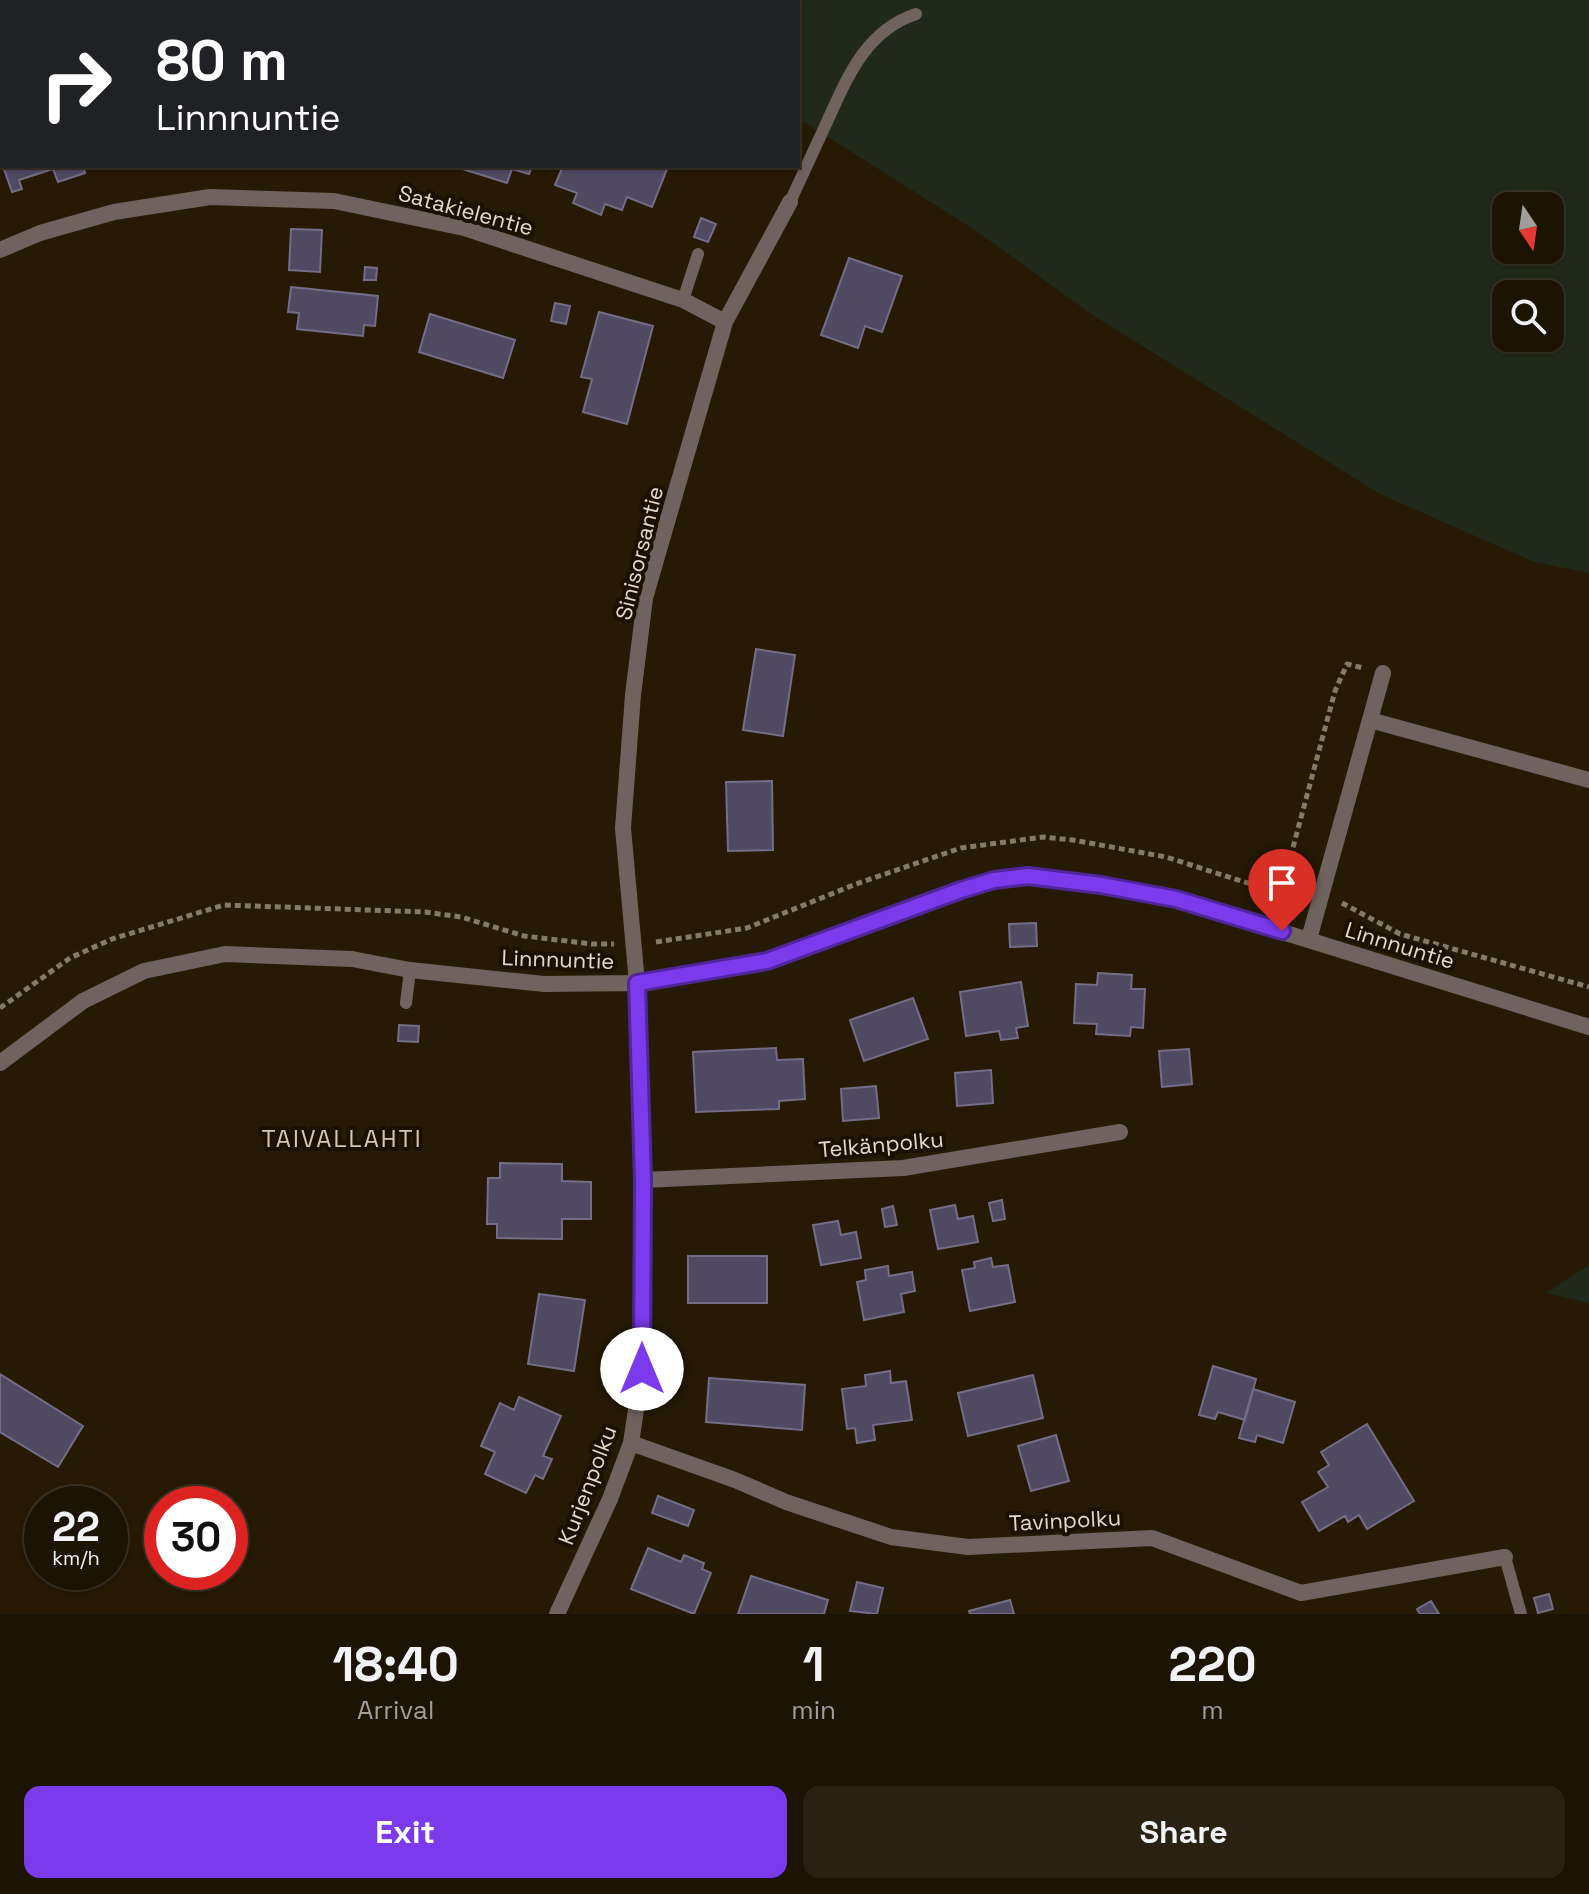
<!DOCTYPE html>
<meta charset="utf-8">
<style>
body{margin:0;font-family:"Space Grotesk",sans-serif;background:#292112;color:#f1f3f6;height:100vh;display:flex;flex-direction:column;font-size:30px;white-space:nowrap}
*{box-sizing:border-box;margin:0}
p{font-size:26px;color:#a09e9a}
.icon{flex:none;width:44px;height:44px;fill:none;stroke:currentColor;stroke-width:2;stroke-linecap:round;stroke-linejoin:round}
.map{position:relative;height:1614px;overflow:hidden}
.details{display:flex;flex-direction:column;background:#1c1403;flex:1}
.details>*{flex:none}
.guide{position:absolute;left:0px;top:0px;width:800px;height:168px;box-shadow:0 2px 6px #0004,0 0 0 2px #3a3325;background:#202124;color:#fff;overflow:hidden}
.needle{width:52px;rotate:167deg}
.controls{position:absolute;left:1492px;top:192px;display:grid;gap:16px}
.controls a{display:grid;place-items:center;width:72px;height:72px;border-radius:16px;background:#1c1403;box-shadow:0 2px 6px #0004,0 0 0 2px #3a3325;font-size:40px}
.speed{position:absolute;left:24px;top:1486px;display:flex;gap:16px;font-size:40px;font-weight:700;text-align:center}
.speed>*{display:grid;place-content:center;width:104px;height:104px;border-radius:50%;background:#1c1403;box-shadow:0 2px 6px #0004,0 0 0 2px #3a3325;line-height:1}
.speed small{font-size:20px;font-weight:400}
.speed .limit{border:12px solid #d22;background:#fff;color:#111}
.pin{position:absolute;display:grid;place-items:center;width:68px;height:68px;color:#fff;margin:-82px -34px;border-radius:50% 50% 50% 0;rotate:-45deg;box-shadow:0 0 8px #0007}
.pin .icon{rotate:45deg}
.me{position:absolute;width:88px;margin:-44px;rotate:0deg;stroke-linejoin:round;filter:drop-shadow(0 0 6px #0008)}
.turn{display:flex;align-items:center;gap:28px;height:168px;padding:0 24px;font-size:36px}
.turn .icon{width:104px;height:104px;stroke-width:2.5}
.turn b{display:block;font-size:56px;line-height:68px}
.eta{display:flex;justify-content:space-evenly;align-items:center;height:136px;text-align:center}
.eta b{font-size:48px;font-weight:800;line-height:56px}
.action{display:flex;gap:16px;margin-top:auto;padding:16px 24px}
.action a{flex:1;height:92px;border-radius:16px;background:#7c3aed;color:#fff;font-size:32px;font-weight:800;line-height:92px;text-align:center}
.action a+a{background:#292112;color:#f1f3f6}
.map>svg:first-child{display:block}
</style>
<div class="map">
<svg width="1589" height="1614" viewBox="0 0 1589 1614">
<rect width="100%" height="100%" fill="#261a04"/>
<path fill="#21291a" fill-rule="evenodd" d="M460,0H1589V573L1534,562L1380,494L1091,314L978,232L798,118V2ZM1506,206H1550V250H1506ZM1506,294H1550V338H1506Z
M1589,1265V1303L1546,1293Z"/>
<path fill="#4f4962" stroke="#736d87" stroke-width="2" d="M3,166H83L85,173L58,182L53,169L19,180L22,189L12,192Z
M453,166H532L529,174L512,169L507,183Z
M563,166H627L635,169L637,166H658L667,169L652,207L627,197L622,210L605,204L601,215L573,203L577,193L555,185Z
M701,218L716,224L708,242L694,237Z
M291,229L322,230L320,272L289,270Z
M849,258L902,276L882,332L865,326L858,348L821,335Z
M365,267L377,268L376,280H364Z
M291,287L378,296L375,326L364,325L363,336L297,329L299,313L288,312Z
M555,303L570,306L566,324L551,321Z
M599,312L653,326L627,424L583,412L592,379L581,377Z
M430,314L515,340L503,378L419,352Z
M756,649L795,655L783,736L743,730Z
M772,781L773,850L728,851L726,782Z
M1036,923L1037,946L1010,947L1009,924Z
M1098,973L1132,975L1131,989H1145L1143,1028L1131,1027L1130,1036L1096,1034L1097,1024L1074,1023L1076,984L1097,985Z
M1021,982L1028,1026L1016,1028L1018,1038L1001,1040L999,1031L966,1036L960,992Z
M913,998L928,1039L864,1061L850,1020Z
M399,1025L419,1026L418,1042L398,1041Z
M776,1048L777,1060L803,1059L805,1099L779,1101V1109L696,1112L693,1052Z
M1189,1049L1192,1084L1162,1087L1159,1051Z
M991,1070L993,1103L957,1106L955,1073Z
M876,1086L879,1118L843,1121L841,1089Z
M500,1163L562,1164V1181L591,1182V1219H562V1239L497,1238V1224H487L488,1178H500Z
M1002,1200L1005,1219L993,1221L989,1203Z
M955,1205L958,1219L973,1216L978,1242L938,1249L930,1210Z
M893,1206L897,1225L885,1227L882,1209Z
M838,1221L841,1235L856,1232L861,1258L821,1265L813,1225Z
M688,1256H767V1303H688Z
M991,1258L993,1267L1008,1265L1015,1302L970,1311L962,1270L975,1268L974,1262Z
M888,1266L889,1276L912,1272L915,1291L901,1294L904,1312L864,1320L857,1282L866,1280L865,1270Z
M539,1294L585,1300L574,1371L528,1364Z
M1213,1366L1256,1379L1245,1420L1218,1412L1215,1419L1199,1415Z
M890,1371L891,1383L906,1381L912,1420L873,1425L875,1440L857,1443L855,1428L847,1429L842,1389L866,1386L865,1375Z
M0,1374L83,1426L58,1467L0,1432Z
M1033,1375L1043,1418L968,1436L958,1393Z
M709,1378L805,1385L802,1430L706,1422Z
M1253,1389L1295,1402L1283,1443L1257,1435L1255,1442L1239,1438Z
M519,1397L561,1416L543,1456L552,1459L543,1479L535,1475L526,1493L485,1474L495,1452L481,1446L500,1403L514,1410Z
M1367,1424L1414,1501L1367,1529L1359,1515L1348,1522L1345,1516L1319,1531L1302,1502L1328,1487L1318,1472L1329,1465L1321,1452Z
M1056,1435L1069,1481L1031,1491L1018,1446Z
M658,1496L694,1510L688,1526L652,1513Z
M648,1548L681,1562L684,1555L704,1563L702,1569L711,1573L694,1614L631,1589Z
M751,1576L828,1600L824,1614H738Z
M857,1582L883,1588L877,1614L850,1611Z
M1549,1594L1553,1609L1538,1613L1534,1598Z
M1010,1600L1014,1614H970L969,1611Z
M1431,1601L1439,1614H1420L1417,1609Z"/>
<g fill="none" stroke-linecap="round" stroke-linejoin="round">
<path stroke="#847a68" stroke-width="5" stroke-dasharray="6 4" stroke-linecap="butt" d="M1280,885L1288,866L1335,691L1347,664L1363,668
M1342,903L1400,934L1589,987
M656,942L747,928L856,884L961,848L1043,837L1073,840L1166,857L1260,887L1280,885L1302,891
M0,1008L70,958L112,939L224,905L425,912L461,917L524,936L592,944H614"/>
<path stroke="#70635f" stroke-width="12" d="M790,202C802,176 814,150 826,124C847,78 865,31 916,14
M683,300L698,254
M406,1003L410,970
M1505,1557L1521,1614"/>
<path stroke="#70635f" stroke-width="16" d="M0,250L40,233L114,212L210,197L334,201L464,228L683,300L725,322
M1370,720L1589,780
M1309,939L1383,673
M0,1063L83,1001L144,971L225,954L352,959L410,970L544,984L637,983L767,961L961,890L994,880L1028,876L1101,885L1176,899L1589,1027
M643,1180L903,1168L1120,1132
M631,1443L735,1480L786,1502L891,1537L968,1547L1152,1538L1301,1593L1505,1557
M557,1614L610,1499L631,1443L642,1369L643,1180L637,983L623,828L633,695L645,598L725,322L790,202"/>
</g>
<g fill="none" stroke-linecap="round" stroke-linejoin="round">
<defs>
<path id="route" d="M642,1369L643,1180L637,983L767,961L961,890L994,880L1028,876L1101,885L1176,899L1282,931"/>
</defs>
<use href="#route" stroke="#51269a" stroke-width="20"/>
<use href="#route" stroke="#7c3aed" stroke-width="14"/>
</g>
<g text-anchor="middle" stroke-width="8" stroke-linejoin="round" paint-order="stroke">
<g font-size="22" fill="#e2dacd" stroke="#1c1100">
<text transform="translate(466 210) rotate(15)" y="8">Satakielentie</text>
<text transform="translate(639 553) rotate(-76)" y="8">Sinisorsantie</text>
<text transform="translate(1400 945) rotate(17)" y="8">Linnnuntie</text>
<text transform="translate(558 959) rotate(2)" y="8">Linnnuntie</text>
<text transform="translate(881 1144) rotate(-5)" y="8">Telkänpolku</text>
<text transform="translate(587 1485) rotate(-69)" y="8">Kurjenpolku</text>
<text transform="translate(1065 1520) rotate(-3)" y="8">Tavinpolku</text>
</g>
<g font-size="24" letter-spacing="2" fill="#d6c7ac" stroke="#1c1100">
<text x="342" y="1147">TAIVALLAHTI</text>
</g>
</g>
</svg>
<div class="controls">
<a><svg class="needle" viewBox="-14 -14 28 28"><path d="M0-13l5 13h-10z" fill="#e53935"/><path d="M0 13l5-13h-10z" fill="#a09e9a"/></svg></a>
<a><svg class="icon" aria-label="search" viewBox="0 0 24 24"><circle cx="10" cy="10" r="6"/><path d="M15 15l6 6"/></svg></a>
</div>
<div class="speed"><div>22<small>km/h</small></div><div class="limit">30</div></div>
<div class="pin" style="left:1282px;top:931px;background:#d93025"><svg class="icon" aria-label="arrive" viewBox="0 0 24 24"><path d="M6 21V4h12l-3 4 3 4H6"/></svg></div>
<svg class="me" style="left:642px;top:1369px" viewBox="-20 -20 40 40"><circle r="19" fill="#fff"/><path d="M0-13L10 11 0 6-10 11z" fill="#7c3aed"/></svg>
<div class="guide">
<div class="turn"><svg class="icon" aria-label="right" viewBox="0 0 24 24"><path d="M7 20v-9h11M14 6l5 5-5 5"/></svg><div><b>80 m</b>Linnnuntie</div></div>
</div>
</div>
<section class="details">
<div class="eta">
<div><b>18:40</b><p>Arrival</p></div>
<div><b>1</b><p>min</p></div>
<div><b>220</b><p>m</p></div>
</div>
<div class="action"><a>Exit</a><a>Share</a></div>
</section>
